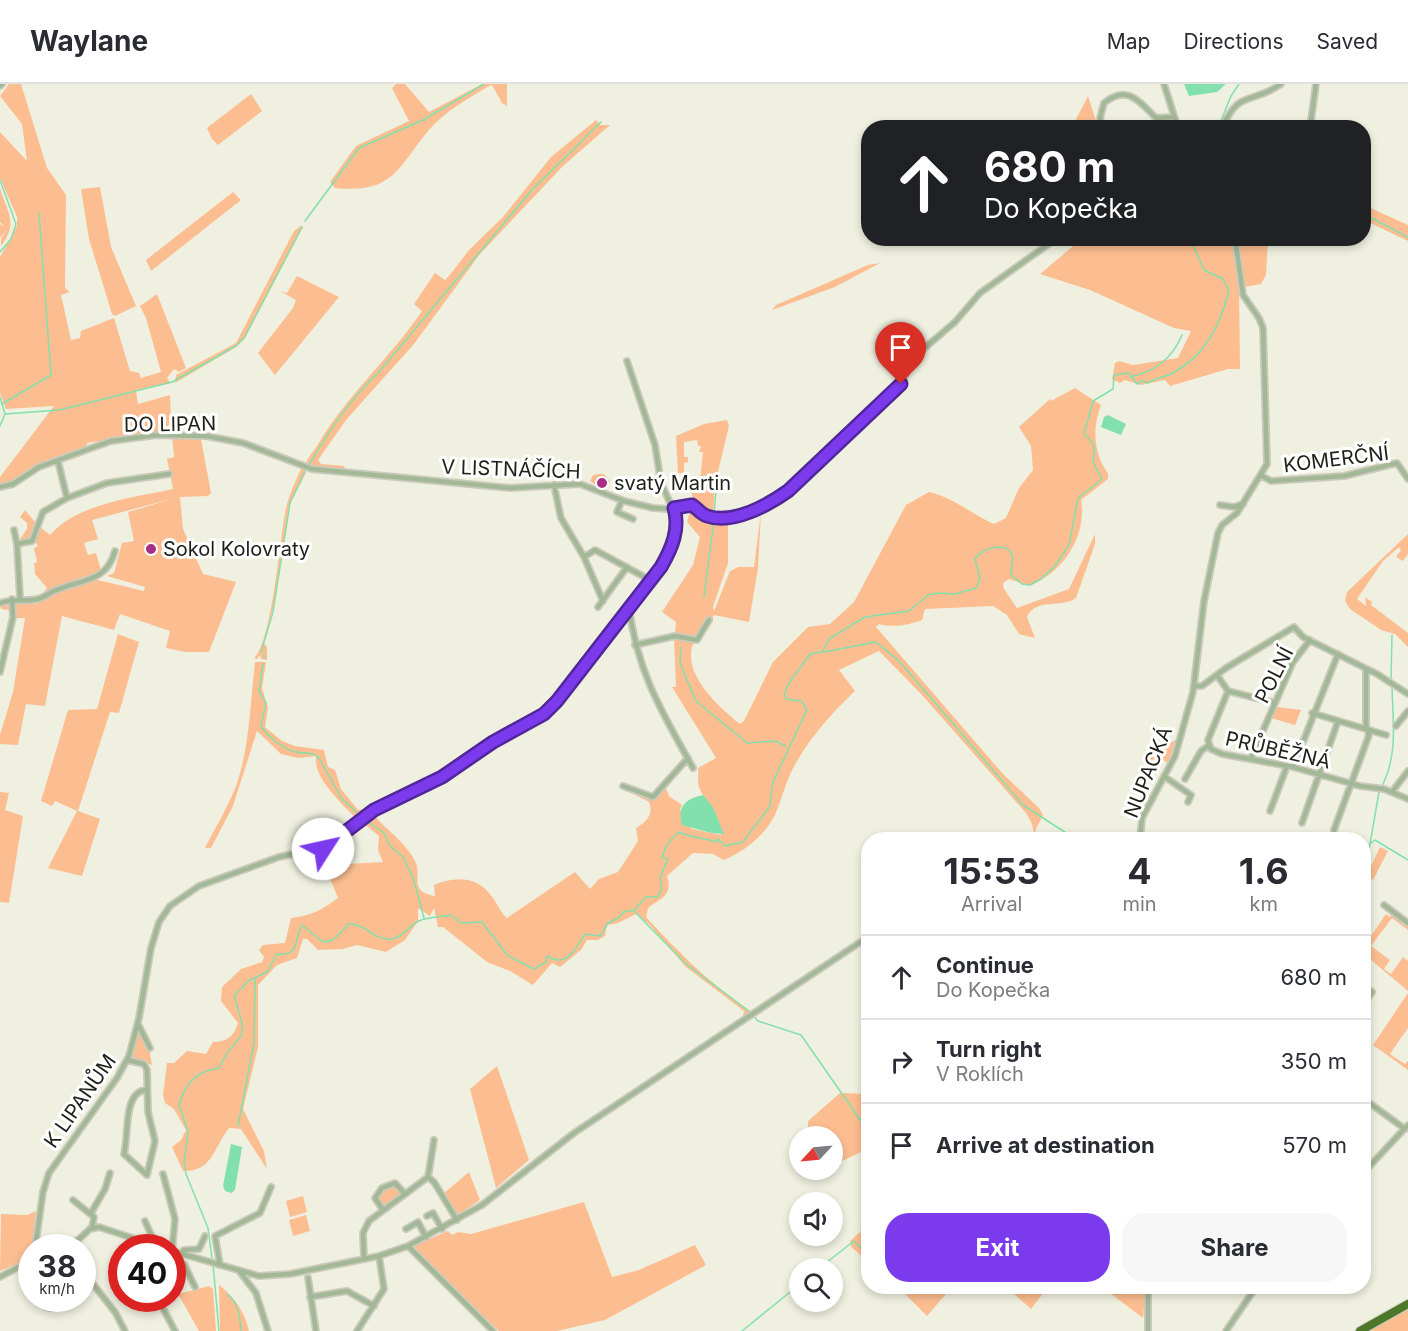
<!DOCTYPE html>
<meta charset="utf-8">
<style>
body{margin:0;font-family:Inter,sans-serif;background:#f7f7f7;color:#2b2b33;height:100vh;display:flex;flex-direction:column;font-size:22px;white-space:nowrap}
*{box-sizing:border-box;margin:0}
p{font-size:20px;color:#7c7c81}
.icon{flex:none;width:33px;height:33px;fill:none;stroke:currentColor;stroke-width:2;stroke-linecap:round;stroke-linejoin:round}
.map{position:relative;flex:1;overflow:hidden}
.drawer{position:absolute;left:861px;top:748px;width:510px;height:462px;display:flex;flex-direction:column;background:#fff;border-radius:24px;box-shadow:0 3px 9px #0003}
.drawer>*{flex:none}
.hud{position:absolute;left:861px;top:36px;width:510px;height:126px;border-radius:24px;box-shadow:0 3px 9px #0003;background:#202124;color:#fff;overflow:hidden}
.needle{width:39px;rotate:244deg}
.fabs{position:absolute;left:789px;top:1042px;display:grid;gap:12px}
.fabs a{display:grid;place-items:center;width:54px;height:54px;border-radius:50%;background:#fff;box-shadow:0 3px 9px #0003;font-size:30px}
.speed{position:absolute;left:18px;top:1150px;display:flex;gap:12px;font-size:30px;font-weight:700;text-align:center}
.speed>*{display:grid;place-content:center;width:78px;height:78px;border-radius:50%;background:#fff;box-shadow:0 3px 9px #0003;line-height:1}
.speed small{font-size:15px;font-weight:400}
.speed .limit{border:9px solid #d22;background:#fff;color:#111}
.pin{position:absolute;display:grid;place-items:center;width:51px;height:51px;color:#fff;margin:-62px -26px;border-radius:50% 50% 50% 0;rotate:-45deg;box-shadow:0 0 6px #0007}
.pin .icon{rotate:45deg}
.me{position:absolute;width:66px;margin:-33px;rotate:55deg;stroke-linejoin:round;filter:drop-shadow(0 0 4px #0008)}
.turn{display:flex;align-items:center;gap:21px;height:126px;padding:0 24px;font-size:27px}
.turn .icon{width:78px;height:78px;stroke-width:2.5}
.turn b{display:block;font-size:42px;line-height:51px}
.eta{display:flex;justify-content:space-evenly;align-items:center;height:102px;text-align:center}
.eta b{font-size:36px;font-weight:700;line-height:42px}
.cta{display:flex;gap:12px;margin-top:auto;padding:12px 24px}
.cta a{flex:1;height:69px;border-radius:24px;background:#7c3aed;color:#fff;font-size:24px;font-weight:700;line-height:69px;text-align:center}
.cta a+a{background:#f7f7f7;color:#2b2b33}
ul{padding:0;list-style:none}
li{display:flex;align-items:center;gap:18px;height:84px;padding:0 24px;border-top:2px solid #e1e1e2}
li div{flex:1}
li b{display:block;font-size:22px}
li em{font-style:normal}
header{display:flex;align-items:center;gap:36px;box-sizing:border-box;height:84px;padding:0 30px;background:#fff;border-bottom:2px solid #e1e1e2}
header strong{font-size:28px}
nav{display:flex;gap:33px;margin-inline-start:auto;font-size:21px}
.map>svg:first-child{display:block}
</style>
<header>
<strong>Waylane</strong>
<nav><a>Map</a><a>Directions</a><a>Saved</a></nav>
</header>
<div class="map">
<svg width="1408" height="1247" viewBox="0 0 1408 1247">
<rect width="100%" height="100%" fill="#f0f0e0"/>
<path fill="#fcbe90" d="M9,0H21L47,84L66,111L65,204L70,208L61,211L71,256L80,254L81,247L114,234L130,287L139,289L141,294L161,288L146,234L140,222L157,210L186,284L179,288L174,285L167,294L171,299L136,306L138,320L170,311L171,337L165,347L87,359V362L60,373H55L56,376L41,379L19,395L0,401V393L54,322L6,325L0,309V173L17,142V133L0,94V48L27,77L22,40L0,12Z
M405,0L429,28L482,0H507V22L502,19L492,1L489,2C469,14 444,28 429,46C397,84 394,110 335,104L330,98L356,62L409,37L392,4L396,0Z
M251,10L262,27L218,61L212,55L207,44Z
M1088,12L1098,43H1072Z
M596,36L600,41H610L563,82L480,170L414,260L346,336L318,376L321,380L344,382L346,387L306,381C306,376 313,368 317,362C346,312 390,274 422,227L414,220L435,189L445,196L449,192L469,166L503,133L551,73Z
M100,103L111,163L136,222L115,232L112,230L89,155L81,105Z
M0,104C7,128 19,139 1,162V155L7,145L0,154V140L5,143L0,138Z
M233,108L241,116L151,187L146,176Z
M1364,121L1408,141V157L1364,136Z
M301,142L303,143L245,254L236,263L175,299L176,291L236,259L294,147Z
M1078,155H1268L1266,191L1261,200L1239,204L1240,285H1228L1170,302L1165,296L1141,301L1125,296L1120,299L1112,295L1115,279L1119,277L1133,281L1178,274L1191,247L1174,244L1090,206L1040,190L1072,163Z
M880,179L835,203L772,226L776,221L868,181Z
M297,192L339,213L275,291L258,269L293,224L296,216L280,207L287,209Z
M1075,304L1101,321C1094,339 1093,358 1101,378C1104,385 1109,387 1108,395L1081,416C1087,452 1064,487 1030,502L1009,495L1003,499L1004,505L1017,524L1069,505L1095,450V460L1076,514C1061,525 1036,513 1027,533L1035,554L1019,550L1007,531L993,522L925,525L922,536C909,541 892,544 879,540L876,543L1003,690L1039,724L1043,731L1035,747L1048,756L1034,750L1032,740L1026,729L922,611L879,567L839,586L855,607C833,628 811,652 796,679C786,695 783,713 775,731C765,751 744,768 724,776L713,770L693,769L667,792C673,812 661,814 648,824L646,833C681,871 707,897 750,927L755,926L743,932L744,927L686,883L649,840L636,830L618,839L607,841L605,852L598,856H587L581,866L560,883L552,879L533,901L510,887L487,878L443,843H438L434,824L430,832L418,824V837L405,856L386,868L357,861L343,865L318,866L307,855H303L297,874L277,881L258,901V963L243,1025L264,1067L267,1085L241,1045L229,1044C213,1065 212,1088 183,1087L172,1063L181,1056L186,1046L174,1025L165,1019L163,1011L167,979H174L187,967L206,970L213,958C226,958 234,953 238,939L221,917L222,903L241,885L262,878L264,873L259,866L263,861L285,859L291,834C313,831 320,827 338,814L331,797L330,781L383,778L378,766L379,752L367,742H359L374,731C387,747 405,757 415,777C423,793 407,807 435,812L434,801C456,792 478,792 493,814C498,821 501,829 507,834L575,788L590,805L599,795L618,788L638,757L636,744C646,738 654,731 649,718L624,705L655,715L666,704L669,712L682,721L680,726L692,745L721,751C719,725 707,723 699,703C697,696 699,690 698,684L716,674L672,603H676L674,554L694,558C680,588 718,622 740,640L744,637L773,578L808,543L830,540L854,518L906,421L929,408C952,413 972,430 994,440L1006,434L1019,404L1033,386L1031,362L1019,343L1050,315L1051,317Z
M727,336L729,342L715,400L713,431L706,430C695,421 688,410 692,395L700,396L703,368H699L701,362H698L697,356L684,358V373H688V378L684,379V389H678L676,352L704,340Z
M172,352L201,355L211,409L208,412L180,413L183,445L203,490L236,498L209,568H185L166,564L170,547L120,530L114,546L62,532L45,622L26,620L18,661L0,660V651L13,608L25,534H15L16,527L1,525L0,521L15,517L36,520L49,511L94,495L144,507L145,503L107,492L114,489L122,459L134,457L128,428L175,414L92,436L98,455L84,459L88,471L96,469L101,486L41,512L47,504L35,490L34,479L37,478L34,464L38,462L34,456L39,442L50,451C78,419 133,414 173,405L167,375L174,373Z
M301,385H304L306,389L290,420L275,517L264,559L267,563V576L261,575L260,571L257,575L254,574C272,559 280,452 286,424C289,411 295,398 301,385Z
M599,390H604L610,397L604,406L590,397L593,391Z
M692,421L705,431L728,432V479L713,523L714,527L730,487L738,483H754L761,428L758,484L749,538L714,531L701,553L675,550L676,538L662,528L693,481L700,453L687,438Z
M25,426L35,438L30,455L18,458L27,445V439L20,433Z
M1408,450V470L1403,477L1396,473L1401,466L1399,463L1383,477L1357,515L1366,522L1365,513L1372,518L1371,521L1408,549V563L1395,550L1381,546L1350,525L1345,517L1347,508Z
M118,550L139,558L119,629L110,628L78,727L100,735L82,792L48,784L77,727L55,717L52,722L41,717L68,626L97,625Z
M255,578H266L262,604L268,624L265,643L282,657L295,662L324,666L328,683L335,686L341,705L358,726L371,724L354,738V732C340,718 313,693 316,672L298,674L281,670L257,647L233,722L211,764H205C215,744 228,723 236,702C250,662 250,620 255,578Z
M1277,623L1301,626L1295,641L1271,634Z
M1176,656L1164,690L1168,679L1157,672L1151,678L1144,670Z
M0,708L9,709L5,726L23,732L9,819L0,818Z
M1380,763L1388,767L1373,796L1366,793Z
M1386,830L1390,833L1392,830L1408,842V846L1392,834L1371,862L1390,876L1384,885L1391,890L1403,873L1408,877V907L1364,870V856L1367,858Z
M1408,909V944L1390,970L1405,980L1408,977V986L1373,961Z
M140,944L149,964L152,981L131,975Z
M497,982L529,1076L496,1104L470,1005Z
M840,1009L868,1010V1065L833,1081L832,1053H808V1037Z
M469,1088L480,1116L456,1132L443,1110Z
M394,1101L402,1109L401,1111L383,1123L377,1115L383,1106Z
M303,1112L307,1128L290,1133L286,1117Z
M584,1118L612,1193L639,1186L695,1161L706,1181L605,1236L557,1247H499L414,1165L415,1161L448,1147L452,1151L458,1148L471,1150Z
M36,1127L31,1174L0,1187L1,1130L27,1131Z
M306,1131L310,1147L293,1152L289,1136Z
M868,1141V1177L851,1163L850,1157Z
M219,1201C235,1214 244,1226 249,1247H220Z
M209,1202L213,1205L216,1247H199L178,1210Z
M898,1203H952L927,1232Z
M1006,1203H1048L1031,1225Z
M1102,1203H1146L1143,1234Z
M1408,1223V1247H1364Z"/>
<path fill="#82e0ac" d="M1184,0H1226L1217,8L1189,12Z
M1108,331L1126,340L1121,351L1101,343L1104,333Z
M703,711L713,723L724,750L711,749L682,741C677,722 685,715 703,711Z
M231,1060L242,1063L235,1106L231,1109L225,1107L223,1102Z"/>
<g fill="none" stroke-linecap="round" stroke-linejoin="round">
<path stroke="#82e0ac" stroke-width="1.5" d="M1218,44L1231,12L1239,0
M0,96L16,140L11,155L0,168
M1364,130L1408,153
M305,137L359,64L423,36L484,0
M1130,293C1155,287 1172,275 1182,251
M0,313L5,330L0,342
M2,320L51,291L39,129
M5,330L59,326L172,298L236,262L244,254L302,143
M309,381C328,348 350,315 378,289L532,106L601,38
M714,431L717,393
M704,513L714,436
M681,563L680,579L696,617L747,659L775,657L786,662
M261,568L273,528L290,419L306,385
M824,568L876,558L899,577L1023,721L1077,756
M264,574V571
M263,580L259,607L266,619L261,642C268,653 283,665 296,668C305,670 312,667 319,674L342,715L362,733
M1391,595L1392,551
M1382,702C1398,671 1393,637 1392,603
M365,736L384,749L390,762L403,773L413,793L424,834
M1370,760L1379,708
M1364,787L1370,760L1375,756L1408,776
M634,827L686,880L749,927L758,937L801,951L868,1047
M238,1042L254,959L255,894
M212,1175L208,1144L186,1090L184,1078L188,1048L179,1020C187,997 196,988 219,984C238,943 252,966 234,912L248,897L267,888L277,870C301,872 293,857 302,841L323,858L333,856L349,840C365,839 374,857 392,855C404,853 408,842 419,837C428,833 441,833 451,831L461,839L482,838L508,872L534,885L546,878L547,872C568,885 576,863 585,850L600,852L608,839L620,833L623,828L634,826L646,813H657L662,806L660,793L668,775L662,773L667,760L679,748C690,754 708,754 716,758L718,755L725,762L743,758L770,722L773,698L807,626L802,617L787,615L784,610C790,593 801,585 810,570L822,568L829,555L865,533L909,527L928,511L938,509L955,510L976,504L980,495L975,475C980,465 1007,456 1012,471C1014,476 1011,485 1011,491L1022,500L1029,501L1041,495L1055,482L1069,461L1078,414L1102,395C1101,389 1097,388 1095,382C1088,368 1104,368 1084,350L1093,317L1113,305L1114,291L1129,289L1137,300L1143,297L1148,299C1155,294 1165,293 1173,289C1207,270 1219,242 1229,207L1223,195L1204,186L1190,154
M213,1180L219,1247
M818,1185L854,1157L868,1171
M227,1210C239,1219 240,1233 241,1247
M742,1247L800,1200"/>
<defs>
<path id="minor" d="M1164,0L1178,44
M0,2L2,0
M1103,44L1100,34L1104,19C1127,0 1139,17 1156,34L1173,33
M1222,44C1239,5 1251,21 1281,0
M1310,44L1316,0
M1262,392L1271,397L1344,392L1397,379L1408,395
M554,401L561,434L584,473L603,517
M0,403L13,400L39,383L111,357L157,351L206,352L243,359L312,385L510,404L580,400L624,417L653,424L669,425L692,421C698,425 701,430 707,432C733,441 768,421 788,407L901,300L914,273L955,238L980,209L1057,154
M67,414L107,399L169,390
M622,416L617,428L633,435
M1220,421L1234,423L1243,420
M14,446L17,460
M584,473L595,466L650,496
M20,514L17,460L32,457L43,428L67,414L58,377
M0,519C15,514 25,518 38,515C45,513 52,507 59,505C84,495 107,497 115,467
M598,523L627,483
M629,524C638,590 662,628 693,684
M635,561L675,552L697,556L709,536
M0,588L13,533L12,515
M1217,591L1228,607
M1194,602H1202L1226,584L1294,543L1303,553L1377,590L1408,610
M1228,607L1208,656L1211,665L1222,670L1293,683L1360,702L1384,705L1408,715
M1228,607L1275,619
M1312,629L1386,651
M1396,642L1408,627
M1251,674L1293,578L1310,556
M1293,683L1338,570
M1165,693L1191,711L1188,718
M1185,695L1201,667L1208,662
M623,702L653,713L688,674
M1392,708L1408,687
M1270,727L1287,682
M1302,739L1338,637
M1334,746L1369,651L1366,641V585
M1140,756L1142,734L1175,672L1193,608L1204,517L1218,449L1222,441L1237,429L1267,380L1263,244L1259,234L1243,211L1235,154
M1384,821L1408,839
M1364,902L1372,908L1364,920
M138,940L150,964
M127,976L144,980L147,986L148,1028L155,1057L147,1091L124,1070C129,1051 123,1009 145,1006
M1364,1015L1405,1045
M434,1056L428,1093L434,1098L457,1136
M1364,1088L1408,1041
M163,1090L175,1135L172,1167
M73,1116L94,1133L92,1144
M383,1126L375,1114L382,1104L395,1099L405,1110
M91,1129L105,1105L110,1089
M427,1132L433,1129L442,1145
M145,1137L153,1155L152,1164
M406,1145L418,1138L426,1153
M408,1162L493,1247
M35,1164L43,1108L49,1089L117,994L129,972L139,934L151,864L159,838L170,822L199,802L279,773L329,762L374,726L442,693L493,658L544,630L557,617L661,483L673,460L676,432L661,399L655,361L627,277
M57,1164L78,1156L90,1145L99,1143L163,1164
M172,1167L259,1192L290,1190L379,1172L408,1162L482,1121L574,1049L868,853
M182,1170L184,1166L199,1165L205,1152
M364,1174L363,1149L369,1137L428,1093
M172,1176L184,1180L195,1203
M220,1181L215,1152L260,1129L271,1103
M82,1186L115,1228L125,1247
M240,1188L256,1209L268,1247
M0,1193L32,1176
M308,1194L316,1247
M310,1213L347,1207L374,1222
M42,1215L46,1223L51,1224L60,1215
M158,1215L175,1247
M357,1247L384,1205L379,1172
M1148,1247V1203
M1226,1247L1256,1203"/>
<path id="highway" d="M1360,1247L1408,1220"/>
</defs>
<use href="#minor" stroke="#cacabc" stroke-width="8"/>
<use href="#highway" stroke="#cacabc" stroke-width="10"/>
<use href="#minor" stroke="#a3b896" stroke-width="4.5"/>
<use href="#highway" stroke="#4d7729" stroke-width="8"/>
</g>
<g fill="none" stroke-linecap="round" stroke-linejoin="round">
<defs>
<path id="route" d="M323,765L374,726L442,693L493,658L544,630L557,617L661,483C672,464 680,445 674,424L692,421C698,425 701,430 707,432C733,441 768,421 788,407L901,300"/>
</defs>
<use href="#route" stroke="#51269a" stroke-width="15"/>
<use href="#route" stroke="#7c3aed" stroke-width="10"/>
</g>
<g fill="#a73086" stroke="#fff" stroke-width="2">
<circle cx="602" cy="399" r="6"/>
<circle cx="151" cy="465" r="6"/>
</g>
<g text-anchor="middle" stroke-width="6" stroke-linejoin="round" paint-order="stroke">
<g font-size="20" fill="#1f1f1a" stroke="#fff">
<text transform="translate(170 340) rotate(-1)" y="7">DO LIPAN</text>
<text transform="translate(1336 375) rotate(-7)" y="7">KOMERČNÍ</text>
<text transform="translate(511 385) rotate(2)" y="7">V LISTNÁČÍCH</text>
<text transform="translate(1274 591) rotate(-63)" y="7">POLNÍ</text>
<text transform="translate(1278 666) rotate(13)" y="7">PRŮBĚŽNÁ</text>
<text transform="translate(1148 688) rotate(-68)" y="7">NUPACKÁ</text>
<text transform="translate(80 1017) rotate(-55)" y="7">K LIPANŮM</text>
</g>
<g font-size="20" fill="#1f1f1a" stroke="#fff" text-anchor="start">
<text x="614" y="406">svatý Martin</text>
<text x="163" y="472">Sokol Kolovraty</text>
</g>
</g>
</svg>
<div class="fabs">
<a><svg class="needle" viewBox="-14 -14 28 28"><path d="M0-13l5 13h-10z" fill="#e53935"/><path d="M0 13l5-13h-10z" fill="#7c7c81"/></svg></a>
<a><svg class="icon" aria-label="sound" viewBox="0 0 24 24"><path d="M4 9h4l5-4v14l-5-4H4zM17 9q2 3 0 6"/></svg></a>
<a><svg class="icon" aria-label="search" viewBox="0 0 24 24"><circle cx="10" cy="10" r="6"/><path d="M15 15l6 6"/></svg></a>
</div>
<div class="speed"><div>38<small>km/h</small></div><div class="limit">40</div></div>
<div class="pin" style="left:901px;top:300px;background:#d93025"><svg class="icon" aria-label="arrive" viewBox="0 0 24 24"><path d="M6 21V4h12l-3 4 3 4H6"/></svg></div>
<svg class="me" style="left:323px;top:765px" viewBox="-20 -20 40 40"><circle r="19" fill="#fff"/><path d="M0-13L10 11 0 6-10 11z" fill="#7c3aed"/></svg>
<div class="hud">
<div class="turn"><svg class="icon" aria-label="ahead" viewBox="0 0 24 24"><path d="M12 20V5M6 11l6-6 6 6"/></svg><div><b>680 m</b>Do Kopečka</div></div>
</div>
<section class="drawer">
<div class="eta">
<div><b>15:53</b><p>Arrival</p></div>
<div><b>4</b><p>min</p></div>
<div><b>1.6</b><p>km</p></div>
</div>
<ul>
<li><svg class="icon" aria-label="ahead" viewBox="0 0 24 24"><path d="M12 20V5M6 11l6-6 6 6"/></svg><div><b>Continue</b><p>Do Kopečka</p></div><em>680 m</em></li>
<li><svg class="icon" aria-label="right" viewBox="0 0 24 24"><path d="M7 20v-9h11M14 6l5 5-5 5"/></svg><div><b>Turn right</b><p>V Roklích</p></div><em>350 m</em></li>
<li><svg class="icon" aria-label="arrive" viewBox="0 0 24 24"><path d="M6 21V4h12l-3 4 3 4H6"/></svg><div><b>Arrive at destination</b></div><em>570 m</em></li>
</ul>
<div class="cta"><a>Exit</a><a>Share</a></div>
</section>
</div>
